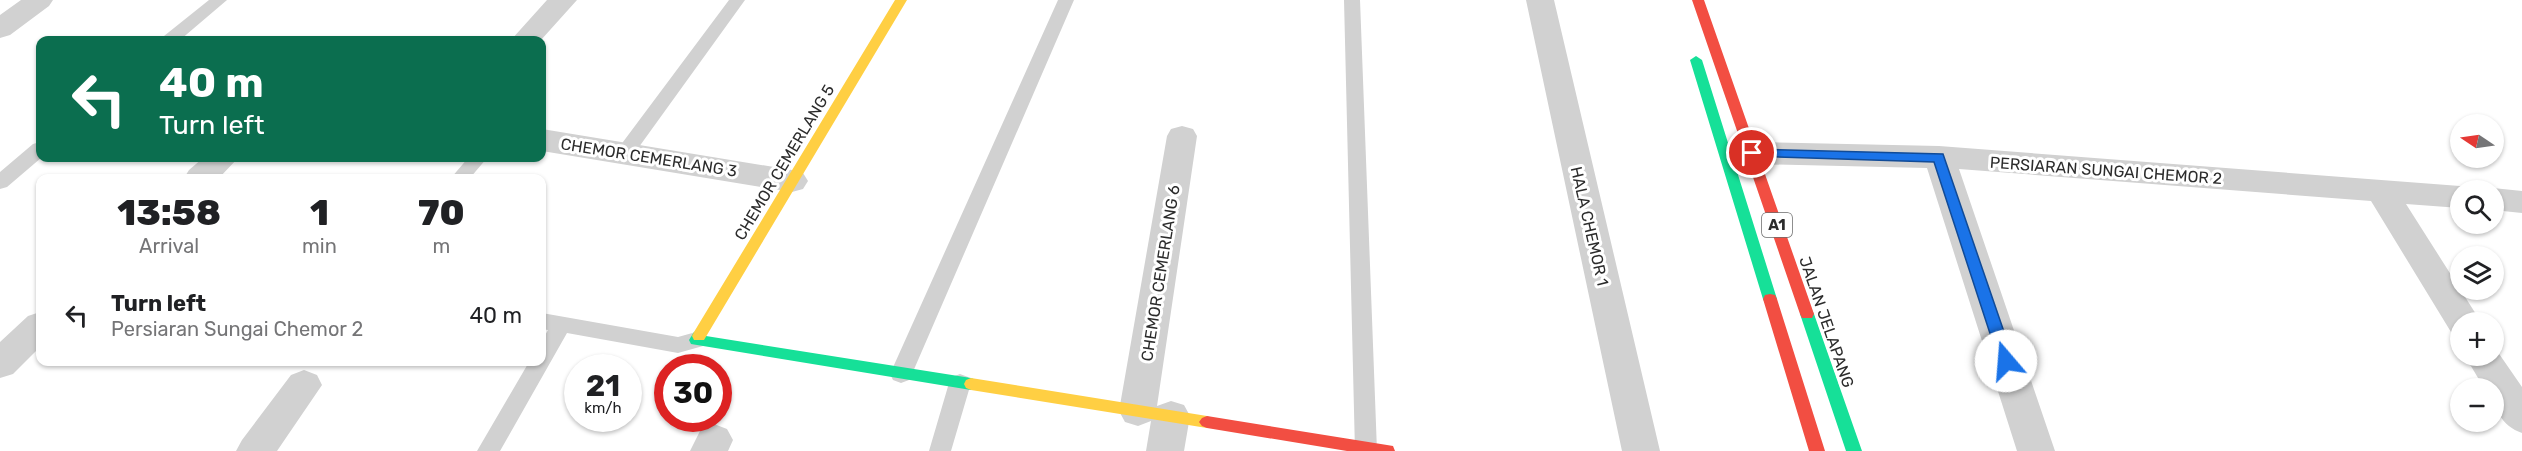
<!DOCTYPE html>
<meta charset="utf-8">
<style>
body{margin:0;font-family:Rubik,sans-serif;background:#f2f2f2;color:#202124;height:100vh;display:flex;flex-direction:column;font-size:22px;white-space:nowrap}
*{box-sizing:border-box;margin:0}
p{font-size:20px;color:#757577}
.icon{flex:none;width:33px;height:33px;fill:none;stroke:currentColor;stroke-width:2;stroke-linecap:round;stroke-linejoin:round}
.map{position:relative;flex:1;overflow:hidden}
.details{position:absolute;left:36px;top:174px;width:510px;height:192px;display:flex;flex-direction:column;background:#fff;border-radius:12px;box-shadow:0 2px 4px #0004}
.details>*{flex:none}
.guide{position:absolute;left:36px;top:36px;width:510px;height:126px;border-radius:12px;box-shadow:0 2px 4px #0004;background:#0b6e4f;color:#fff;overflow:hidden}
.needle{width:39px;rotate:283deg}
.tools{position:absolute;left:2450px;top:114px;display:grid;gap:12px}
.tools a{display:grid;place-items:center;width:54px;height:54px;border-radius:50%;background:#fff;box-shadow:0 2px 4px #0004;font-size:30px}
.speed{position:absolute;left:564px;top:354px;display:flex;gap:12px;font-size:30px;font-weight:700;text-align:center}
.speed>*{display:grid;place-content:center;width:78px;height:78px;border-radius:50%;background:#fff;box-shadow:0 2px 4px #0004;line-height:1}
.speed small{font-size:15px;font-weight:400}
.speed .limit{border:9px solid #d22;background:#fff;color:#111}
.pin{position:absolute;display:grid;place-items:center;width:51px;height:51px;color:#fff;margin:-26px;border:3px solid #fff;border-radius:50%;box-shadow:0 2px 6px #0007}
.me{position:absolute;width:66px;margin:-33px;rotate:342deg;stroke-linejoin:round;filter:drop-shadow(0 0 4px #0008)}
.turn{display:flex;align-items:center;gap:21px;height:126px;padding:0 24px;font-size:27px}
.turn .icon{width:78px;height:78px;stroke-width:2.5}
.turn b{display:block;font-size:42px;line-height:51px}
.eta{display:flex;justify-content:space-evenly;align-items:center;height:102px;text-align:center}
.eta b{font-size:36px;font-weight:800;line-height:42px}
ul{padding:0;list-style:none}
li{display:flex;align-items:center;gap:18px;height:78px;padding:0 24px}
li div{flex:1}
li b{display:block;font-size:22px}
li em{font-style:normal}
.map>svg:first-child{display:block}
</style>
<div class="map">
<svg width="2522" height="451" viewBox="0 0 2522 451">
<rect width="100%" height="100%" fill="#fff"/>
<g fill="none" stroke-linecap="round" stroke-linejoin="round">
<path fill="#d1d1d1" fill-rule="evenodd" d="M209,0H227L180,40H162L164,36Z
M729,0H745L631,158L624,160L617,158L615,154L617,150Z
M1058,0H1074L912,374L909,380L901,383L893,380L890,374Z
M1344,0H1360L1377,451H1355Z
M40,142L41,158L7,187L0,189V172L33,144Z
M468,158H487L470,178H451Z
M542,313L678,337L696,332L703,334L707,340L703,346L678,353L567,333L500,451H477L529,362H542V341L548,330L542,329Z
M960,374L968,377L971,383L951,451H929L949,383L952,377Z"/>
<path fill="#d1d1d1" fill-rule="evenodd" d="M21,0H53L49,6L10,35L0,38V15Z
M547,0H577L541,40H511Z
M1526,0H1554L1660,451H1622Z
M1182,126L1193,129L1197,136L1157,406L1171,401L1184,405L1190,416L1184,451H1146L1151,421L1138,426L1125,422L1119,411L1167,136L1171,129Z
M542,129L792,170L803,173L808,181L803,189L792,192L542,151Z
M1752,142L1939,146L2460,186L2472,190H2460V208L2406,204L2481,322H2460V335L2451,332L2371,201L1959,169L2055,451H2017L1927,168L1752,164L1741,161L1736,153L1741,145Z
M203,158H238L219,178H184L189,170Z
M2493,188L2522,191V213L2493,210V190H2483Z
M40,312V347L13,374L0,378V342L28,316Z
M2493,345L2522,387V433C2502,426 2493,409 2493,388H2484L2465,356H2493Z
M304,370L317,375L322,385L277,451H236L242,440L291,375Z
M714,424L727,429L733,440L728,451H690L701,429Z"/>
<path fill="#16e098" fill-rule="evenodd" d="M1696,56L1702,60L1777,299L1775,303H1765L1763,299L1690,60Z
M1807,309L1812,310L1814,314L1862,451H1846L1800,314L1802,310Z
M699,330L704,332L706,336L971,378L976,380L978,384L976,388L971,390L691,344L689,340L694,332Z"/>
<path fill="#ffcf43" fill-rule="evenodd" d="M895,0H907L704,340H694L692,336L694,332Z
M971,378L1207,416L1212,418L1215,422L1212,426L1207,428L971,390L966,388L964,384L966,380Z"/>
<path fill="#f24e42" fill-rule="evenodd" d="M1692,0H1704L1814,314L1812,318H1802L1800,314Z
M1770,294L1775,295L1777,299L1825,451H1809L1763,299L1765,295Z
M1207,416L1387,445L1393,446L1395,451H1347L1207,428L1202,426L1199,422L1202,418Z"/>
</g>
<path fill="#1a73e8" stroke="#114b97" stroke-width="1.5" d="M1752,149L1943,154L2014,361L2012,365H2001L1999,361L1934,162L1748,156L1746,153Z"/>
<g text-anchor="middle" stroke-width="6" stroke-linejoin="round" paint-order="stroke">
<rect fill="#fff" stroke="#6b6b6b" stroke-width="1.5" x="1762" y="213" width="30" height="24" rx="4.5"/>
<g font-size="15" font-weight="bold" fill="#2c2c2c">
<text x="1777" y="230">A1</text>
</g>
<g font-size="16" fill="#2c2c2c" stroke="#fff">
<text transform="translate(649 157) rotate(9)" y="6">CHEMOR CEMERLANG 3</text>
<text transform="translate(784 162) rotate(-59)" y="6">CHEMOR CEMERLANG 5</text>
<text transform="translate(2106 170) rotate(4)" y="6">PERSIARAN SUNGAI CHEMOR 2</text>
<text transform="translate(1590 226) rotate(77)" y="6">HALA CHEMOR 1</text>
<text transform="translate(1160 273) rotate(-81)" y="6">CHEMOR CEMERLANG 6</text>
<text transform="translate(1827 322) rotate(71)" y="6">JALAN JELAPANG</text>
</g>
</g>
</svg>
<div class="tools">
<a><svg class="needle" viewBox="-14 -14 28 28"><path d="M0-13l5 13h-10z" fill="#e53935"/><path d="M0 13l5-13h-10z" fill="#757577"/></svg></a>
<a><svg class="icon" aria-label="search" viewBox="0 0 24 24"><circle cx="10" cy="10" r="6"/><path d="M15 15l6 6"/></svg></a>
<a><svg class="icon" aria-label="layers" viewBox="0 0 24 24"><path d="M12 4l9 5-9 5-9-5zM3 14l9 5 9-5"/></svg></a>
<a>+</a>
<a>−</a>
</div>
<div class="speed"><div>21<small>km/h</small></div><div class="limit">30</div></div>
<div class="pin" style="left:1752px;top:153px;background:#d93025"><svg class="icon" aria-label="arrive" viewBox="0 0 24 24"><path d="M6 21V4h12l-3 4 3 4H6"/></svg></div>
<svg class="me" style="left:2006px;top:361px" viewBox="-20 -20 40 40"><circle r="19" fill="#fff"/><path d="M0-13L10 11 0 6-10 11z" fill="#1a73e8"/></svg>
<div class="guide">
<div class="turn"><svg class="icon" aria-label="left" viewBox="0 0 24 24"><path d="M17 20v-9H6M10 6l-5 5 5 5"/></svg><div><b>40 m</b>Turn left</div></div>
</div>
<section class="details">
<div class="eta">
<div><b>13:58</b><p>Arrival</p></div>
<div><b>1</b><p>min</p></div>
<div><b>70</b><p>m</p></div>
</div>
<ul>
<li><svg class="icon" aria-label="left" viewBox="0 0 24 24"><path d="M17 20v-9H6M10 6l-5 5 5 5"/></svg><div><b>Turn left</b><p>Persiaran Sungai Chemor 2</p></div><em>40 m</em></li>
</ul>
</section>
</div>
